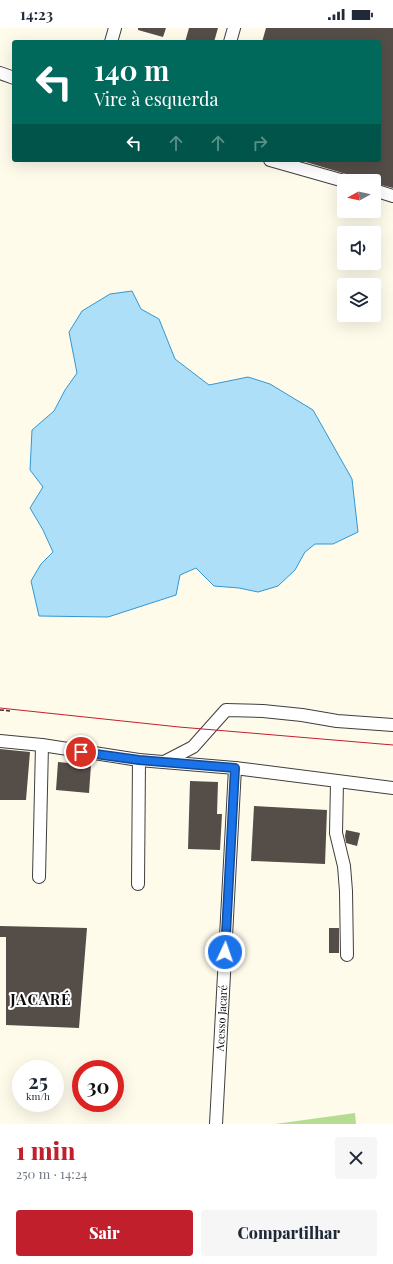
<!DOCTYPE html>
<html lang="pt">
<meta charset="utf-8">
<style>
body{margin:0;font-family:"Playfair Display",serif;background:#f6f6f7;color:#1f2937;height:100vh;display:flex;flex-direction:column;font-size:15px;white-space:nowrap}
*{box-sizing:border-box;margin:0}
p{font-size:13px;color:#747a83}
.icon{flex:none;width:22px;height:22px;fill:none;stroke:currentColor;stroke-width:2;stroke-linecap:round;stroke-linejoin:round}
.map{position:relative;height:1096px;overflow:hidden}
.sheet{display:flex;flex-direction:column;background:#fff;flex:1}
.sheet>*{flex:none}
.top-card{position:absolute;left:12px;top:12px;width:369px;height:122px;border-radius:4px;box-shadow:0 4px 16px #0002;background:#00695c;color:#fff;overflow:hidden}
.needle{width:26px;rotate:262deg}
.tools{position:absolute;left:337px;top:146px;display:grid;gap:8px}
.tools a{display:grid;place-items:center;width:44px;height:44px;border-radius:4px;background:#fff;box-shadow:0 4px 16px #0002;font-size:20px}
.speed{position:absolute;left:12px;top:1032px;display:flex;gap:8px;font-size:20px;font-weight:700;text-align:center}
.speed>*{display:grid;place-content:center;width:52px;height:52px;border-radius:50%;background:#fff;box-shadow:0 4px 16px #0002;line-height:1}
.speed small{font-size:10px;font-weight:400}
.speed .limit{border:6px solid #d22;background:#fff;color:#111}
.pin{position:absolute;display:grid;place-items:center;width:34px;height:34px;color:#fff;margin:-17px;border:2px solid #fff;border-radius:50%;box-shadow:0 1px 4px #0007}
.me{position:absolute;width:44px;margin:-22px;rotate:3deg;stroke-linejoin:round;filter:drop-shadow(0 0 3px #0008)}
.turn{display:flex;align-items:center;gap:14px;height:84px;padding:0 16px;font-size:18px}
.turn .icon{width:52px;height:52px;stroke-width:2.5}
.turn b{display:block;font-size:28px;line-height:34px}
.lanes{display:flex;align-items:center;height:38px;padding:0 16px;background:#0003;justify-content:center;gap:20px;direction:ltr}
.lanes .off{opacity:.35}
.round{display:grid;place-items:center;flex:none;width:42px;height:42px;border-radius:4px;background:#f6f6f7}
.summary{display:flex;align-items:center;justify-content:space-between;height:68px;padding:0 16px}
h1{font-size:24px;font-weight:800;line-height:30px;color:#c11f2c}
.cta{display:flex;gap:8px;margin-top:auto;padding:8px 16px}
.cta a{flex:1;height:46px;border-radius:4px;background:#c11f2c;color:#fff;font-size:16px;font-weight:800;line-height:46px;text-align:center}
.cta a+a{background:#f6f6f7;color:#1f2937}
.status{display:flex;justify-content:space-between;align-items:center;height:28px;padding:0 20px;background:#fff;direction:ltr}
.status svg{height:11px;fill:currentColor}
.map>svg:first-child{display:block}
</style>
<div class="status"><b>14:23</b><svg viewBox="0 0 49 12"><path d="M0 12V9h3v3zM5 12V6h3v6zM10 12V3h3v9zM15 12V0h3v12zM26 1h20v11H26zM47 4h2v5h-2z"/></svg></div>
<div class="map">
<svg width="393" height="1096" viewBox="0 0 393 1096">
<rect width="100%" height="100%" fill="#fffbeb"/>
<path fill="#b5dc92" d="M355,1085L356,1096H275Z"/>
<path fill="#aedff8" stroke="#3297d2" d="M132,263L141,281L159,291L175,331L209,357L248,349L270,356L313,382L352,451L358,504L333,516H315L305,524L295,542L278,558L258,564L239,560L214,558L196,540L180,547L176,567L108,589L39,588L31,553L41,536L53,524L43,502L30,480L43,459L30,442L32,402L54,383L65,362L77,345L69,304L82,283L110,266Z"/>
<path fill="#554d48" d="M138,0H166L163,9L138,2Z
M189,0H218L214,14H185Z
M266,0H393V160L374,155V153H365L350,149L346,146L299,132H379V14H262Z
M0,721L30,724L26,772H0Z
M58,734L91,737L89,765L56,762Z
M190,753L218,754L217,786H222L220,822L188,821Z
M254,778L327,782L325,836L251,833Z
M346,802L360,805L357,818L346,815L345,808Z
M0,898L87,900L79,1000L6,997V909H0Z
M329,900H339V925H329Z"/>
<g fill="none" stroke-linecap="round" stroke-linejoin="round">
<defs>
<g id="minor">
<path d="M111,14L115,0"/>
<path d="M230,14L234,0"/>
<path d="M0,45L14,50"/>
<path d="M270,132L344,153"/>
<path d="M374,162L393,168"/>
<path d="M0,713L42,717L139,732L235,740L393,760"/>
<path d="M166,733L193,719L226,682L263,683L302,687L337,693L393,697"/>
<path d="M337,754L336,805L344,838L346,863L347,927"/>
<path d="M39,849L42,717"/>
<path d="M138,856L139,732"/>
<path id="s1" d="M216,1096L235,740"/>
</g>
</defs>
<use href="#minor" stroke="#3f3f3f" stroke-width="14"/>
<path stroke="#2e2e2e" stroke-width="1.5" stroke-dasharray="4 2" stroke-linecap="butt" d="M0,682L11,683"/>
<use href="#minor" stroke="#fff" stroke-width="12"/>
<path stroke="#c11f2c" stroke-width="1" d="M0,680L179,699L393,717"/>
</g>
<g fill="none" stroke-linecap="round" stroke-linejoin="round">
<defs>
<path id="route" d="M81,724L139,732L235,740L225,924"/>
</defs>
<use href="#route" stroke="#114b97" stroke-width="10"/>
<use href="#route" stroke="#1a73e8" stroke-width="7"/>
</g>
<g text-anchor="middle" stroke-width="4" stroke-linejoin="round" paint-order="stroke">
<g font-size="11" fill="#0c0c0c" stroke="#fff">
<text dy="4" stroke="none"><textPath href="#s1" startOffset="106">Acesso Jacaré</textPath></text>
</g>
<g font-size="15" font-weight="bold" letter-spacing="1" fill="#0c0c0c" stroke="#fff">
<text x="41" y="977">JACARÉ</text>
</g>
</g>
</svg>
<div class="tools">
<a><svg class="needle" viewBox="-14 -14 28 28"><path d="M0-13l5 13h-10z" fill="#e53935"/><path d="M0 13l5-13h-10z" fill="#747a83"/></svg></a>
<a><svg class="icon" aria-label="sound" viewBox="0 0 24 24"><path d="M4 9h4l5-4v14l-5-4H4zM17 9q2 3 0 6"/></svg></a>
<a><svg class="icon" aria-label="layers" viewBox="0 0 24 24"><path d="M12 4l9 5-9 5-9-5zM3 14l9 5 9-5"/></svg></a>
</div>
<div class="speed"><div>25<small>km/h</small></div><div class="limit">30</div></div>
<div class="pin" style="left:81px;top:724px;background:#d93025"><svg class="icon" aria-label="arrive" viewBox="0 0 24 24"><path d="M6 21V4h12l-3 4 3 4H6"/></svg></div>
<svg class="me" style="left:225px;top:924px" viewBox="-20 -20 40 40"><circle r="17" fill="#1a73e8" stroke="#fff" stroke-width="3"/><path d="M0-11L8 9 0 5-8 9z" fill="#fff"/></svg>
<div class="top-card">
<div class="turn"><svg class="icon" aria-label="left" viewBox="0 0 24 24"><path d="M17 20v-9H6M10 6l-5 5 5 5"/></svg><div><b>140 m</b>Vire à esquerda</div></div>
<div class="lanes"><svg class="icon" aria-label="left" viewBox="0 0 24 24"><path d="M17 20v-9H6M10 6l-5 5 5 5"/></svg><svg class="icon off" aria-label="ahead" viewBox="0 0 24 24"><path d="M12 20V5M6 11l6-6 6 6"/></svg><svg class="icon off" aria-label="ahead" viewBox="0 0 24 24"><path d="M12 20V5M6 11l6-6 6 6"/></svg><svg class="icon off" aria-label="right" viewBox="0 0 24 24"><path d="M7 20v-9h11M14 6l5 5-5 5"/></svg></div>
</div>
</div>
<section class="sheet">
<div class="summary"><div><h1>1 min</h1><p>250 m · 14:24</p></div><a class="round"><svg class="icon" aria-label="close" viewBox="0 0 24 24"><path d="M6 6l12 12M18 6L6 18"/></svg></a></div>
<div class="cta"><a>Sair</a><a>Compartilhar</a></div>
</section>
